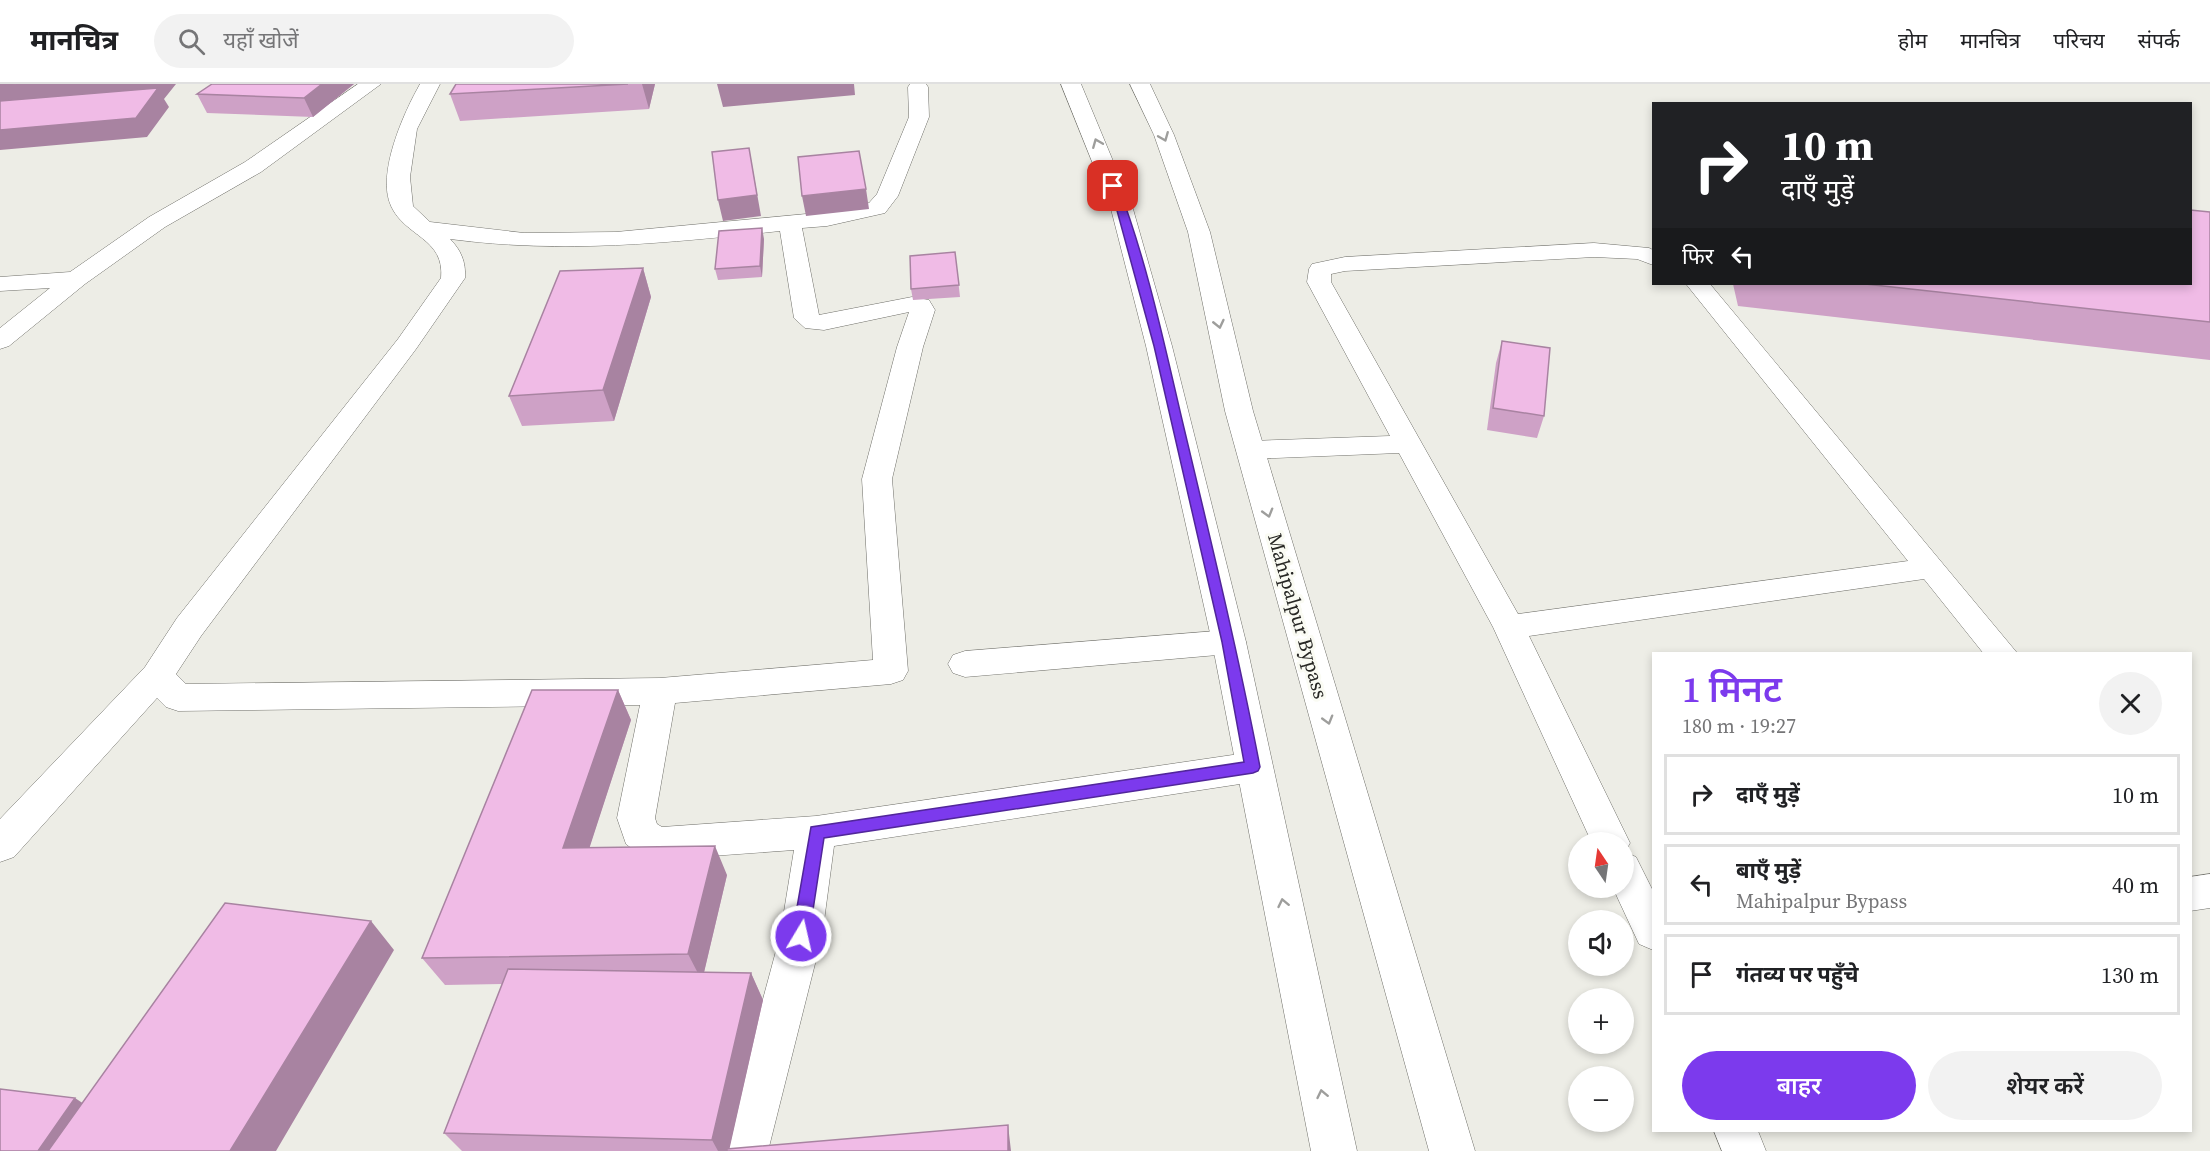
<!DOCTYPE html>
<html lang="hi">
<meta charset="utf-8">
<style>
body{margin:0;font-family:"Source Serif 4","Noto Sans Devanagari",serif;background:#f2f2f2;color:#202124;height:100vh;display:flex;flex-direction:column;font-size:22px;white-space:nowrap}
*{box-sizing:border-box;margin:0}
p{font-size:20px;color:#757577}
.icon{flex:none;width:33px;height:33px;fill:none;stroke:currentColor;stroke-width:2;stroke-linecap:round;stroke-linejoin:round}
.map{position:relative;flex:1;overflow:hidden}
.sheet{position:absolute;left:1652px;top:568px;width:540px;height:480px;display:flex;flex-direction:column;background:#fff;border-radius:0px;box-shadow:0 3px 9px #0003}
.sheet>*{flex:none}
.hud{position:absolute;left:1652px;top:18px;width:540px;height:183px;border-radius:0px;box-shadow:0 3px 9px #0003;background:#202124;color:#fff;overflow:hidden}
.needle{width:39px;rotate:347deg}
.fabs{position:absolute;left:1568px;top:748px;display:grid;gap:12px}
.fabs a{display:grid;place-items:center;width:66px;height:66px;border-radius:50%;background:#fff;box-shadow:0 3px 9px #0003;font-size:30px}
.pin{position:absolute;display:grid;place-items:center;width:51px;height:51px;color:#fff;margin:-26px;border-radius:12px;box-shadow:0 3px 9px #0006}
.me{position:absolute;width:66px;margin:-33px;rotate:9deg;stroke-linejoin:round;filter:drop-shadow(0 0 4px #0008)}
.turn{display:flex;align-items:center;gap:21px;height:126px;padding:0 30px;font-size:27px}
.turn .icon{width:78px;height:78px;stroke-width:2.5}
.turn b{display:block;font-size:42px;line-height:51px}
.then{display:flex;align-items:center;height:57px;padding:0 30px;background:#0003;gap:12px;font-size:22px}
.round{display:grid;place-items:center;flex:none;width:63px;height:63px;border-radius:32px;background:#f2f2f2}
.headline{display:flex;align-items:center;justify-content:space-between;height:102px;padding:0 30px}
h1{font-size:36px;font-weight:600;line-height:45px;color:#7c3aed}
.cta{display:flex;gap:12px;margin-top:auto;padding:12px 30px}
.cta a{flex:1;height:69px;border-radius:36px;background:#7c3aed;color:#fff;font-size:24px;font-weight:600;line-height:69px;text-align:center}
.cta a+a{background:#f2f2f2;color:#202124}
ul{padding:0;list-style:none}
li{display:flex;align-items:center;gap:18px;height:81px;margin:0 12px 9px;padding:0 18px;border:3px solid #e0e0e0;border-radius:0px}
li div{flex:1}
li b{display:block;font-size:22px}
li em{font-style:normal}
header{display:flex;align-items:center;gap:36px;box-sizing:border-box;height:84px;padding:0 30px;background:#fff;border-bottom:2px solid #e0e0e0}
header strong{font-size:28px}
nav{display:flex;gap:33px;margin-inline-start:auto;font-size:21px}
.search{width:420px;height:54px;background:#f2f2f2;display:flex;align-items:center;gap:15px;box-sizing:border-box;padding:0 21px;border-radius:33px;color:#757577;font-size:22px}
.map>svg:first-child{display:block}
</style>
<header>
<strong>मानचित्र</strong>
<div class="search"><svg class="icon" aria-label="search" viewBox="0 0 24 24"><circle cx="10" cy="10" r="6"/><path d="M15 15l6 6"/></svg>यहाँ खोजें</div>
<nav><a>होम</a><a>मानचित्र</a><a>परिचय</a><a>संपर्क</a></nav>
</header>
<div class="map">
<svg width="2210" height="1067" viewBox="0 0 2210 1067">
<rect width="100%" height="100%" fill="#edede6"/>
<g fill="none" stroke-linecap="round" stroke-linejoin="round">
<defs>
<path id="service" d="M1594,159L1649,164L1653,166V181L1637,175L1594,173L1345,187L1331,190V198L1518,530L1908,477L1686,200H1710L2018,570H1984L1924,495L1529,552L1630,759L1625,768L1636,773L1653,807V866L1639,860L1613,804H1623V759H1592L1493,543L1399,369L1250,375L1240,372L1236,366L1240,360L1250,357L1390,352L1307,198L1309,185L1312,180L1345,173Z
M2210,790V824L2190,827V793Z
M1714,1047H1758L1766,1067H1722Z"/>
<path id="minor" d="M358,0H381L261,88L165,143L85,200L9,262L0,265V244L50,204L0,207V193L70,188L149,133L245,78Z
M420,0H440L417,45L410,93L413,122L430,138L524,149L616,148L827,128L869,119L877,110L909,33L908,3L910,0H926L928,3L929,33L898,112L885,129L827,142L802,144L819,231L912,213L929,216L935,226L923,263L892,395L908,587L903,596L891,600L675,619L655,734L657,740L662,743L816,732L1253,668L1266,673L1271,683L1266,693L1253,698L834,762L822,852L768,1067H722L780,852L794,766L656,776L642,772L626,760L617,734L640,621L178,627L166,623L157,614L14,773L0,778V735L145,583L177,534L398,255L441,194C445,154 405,153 391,122C376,90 404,28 420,0ZM780,147L794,234L805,244L824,246L909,228L897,263L862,395L873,576L660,594L186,600L176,590L201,552L416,265L465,194C466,178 461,166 450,155C564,170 667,159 780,147Z
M1229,546L1241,549L1246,558L1241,567L1229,570L965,593L953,589L948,580L953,571L965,567Z"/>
<path id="tertiary" d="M1061,0H1081L1133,125L1172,262L1246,558L1357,1067H1311L1212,558L1146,262L1111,125Z
M1130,0H1150L1174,51L1210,148L1253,327L1475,1067H1429L1225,327L1188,148L1154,51Z"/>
</defs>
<use href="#service" stroke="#6f6f69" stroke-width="1"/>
<use href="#minor" stroke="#6f6f69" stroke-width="1"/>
<use href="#tertiary" stroke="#6f6f69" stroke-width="1"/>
<use href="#service" fill="#fff" fill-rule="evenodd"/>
<use href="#minor" fill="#fff" fill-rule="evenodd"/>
<use href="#tertiary" fill="#fff" fill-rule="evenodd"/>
</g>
<path fill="#cea1c6" d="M354,0L313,33L207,29L197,10Z
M456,0H655L649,25L460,37L450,10Z
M2210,128V276L1738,222L1733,200H2190Z
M764,155L762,193L718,196L715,185Z
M955,168L960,213L913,216L911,205Z
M643,184L651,213L614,337L522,342L509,312Z
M1502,257L1544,332L1537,354L1487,346L1496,279Z
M618,606L631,636L589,764L727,791L704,888L751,889L763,916L729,1065L1011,1067H462L444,1049L502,900L445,901L422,874Z"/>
<path fill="#a883a1" d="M17,0H176L164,15L169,23L147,53L0,66V1Z
M322,0H354L313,33L304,14Z
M642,0H655L649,25Z
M717,0H854L855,11L723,23Z
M749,64L761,132L723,137L718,116Z
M866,105L869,125L806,132L802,112Z
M762,144L764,155L762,193L760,182Z
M643,184L651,213L614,337L603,306Z
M618,606L631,636L580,793L563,764Z
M715,762L727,791L702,897L688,870Z
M371,837L394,866L276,1067H230Z
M751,889L763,916L729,1067H718L712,1056Z
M75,1014L102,1032L78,1067H38Z
M1008,1041L1011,1067H1008Z"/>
<path fill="#f0bbe6" stroke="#a883a1" stroke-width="1.5" d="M0,0H17L0,1Z
M212,0H322L304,14L197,10Z
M456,0H628L450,10Z
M158,4L136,34L0,46V17Z
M749,64L757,111L718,116L712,68Z
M859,67L866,105L802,112L798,73Z
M2190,126L2210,128V238L1865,200H2190Z
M762,144L760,182L715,185L719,147Z
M955,168L959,201L911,205L910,172Z
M643,184L603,306L509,312L560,187Z
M1502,257L1550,264L1544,332L1493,324Z
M532,606H618L563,764L715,762L688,870L422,874Z
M225,819L371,837L230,1067H48Z
M508,885L751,889L712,1056L444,1049Z
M0,1005L75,1014L38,1067H0Z
M1008,1041V1067H727V1065Z"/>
<defs><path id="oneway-chevron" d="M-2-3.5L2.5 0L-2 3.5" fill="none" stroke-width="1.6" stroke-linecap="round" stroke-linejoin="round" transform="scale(1.5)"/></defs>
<g stroke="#9e9e9c">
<use href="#oneway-chevron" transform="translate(1164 53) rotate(68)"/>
<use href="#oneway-chevron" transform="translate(1097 59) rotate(-112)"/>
<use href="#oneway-chevron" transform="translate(1219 240) rotate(77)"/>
<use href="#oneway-chevron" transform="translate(1268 429) rotate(74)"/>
<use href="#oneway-chevron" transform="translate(1328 636) rotate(74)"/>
<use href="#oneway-chevron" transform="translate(1283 819) rotate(-102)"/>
<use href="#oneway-chevron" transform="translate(1322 1010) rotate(-102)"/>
</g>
<path fill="#7c3aed" stroke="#51269a" stroke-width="1.5" d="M1110,101L1118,102C1148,180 1165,264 1184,344C1211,457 1238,569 1260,683L1258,687L1253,689L824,754L809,852L807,858L801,860L795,858L792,852L811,743L1244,678L1222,558L1154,262Z"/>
<g text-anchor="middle" stroke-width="6" stroke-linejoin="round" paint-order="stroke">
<g font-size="20" fill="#272724" stroke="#fafbf3">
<text transform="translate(1298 532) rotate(74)" y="7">Mahipalpur Bypass</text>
</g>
</g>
</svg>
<div class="fabs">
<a><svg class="needle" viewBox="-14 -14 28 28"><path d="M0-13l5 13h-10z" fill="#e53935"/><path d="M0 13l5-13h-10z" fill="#757577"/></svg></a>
<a><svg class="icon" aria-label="sound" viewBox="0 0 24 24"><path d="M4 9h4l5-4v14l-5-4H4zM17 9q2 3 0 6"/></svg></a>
<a>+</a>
<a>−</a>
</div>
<div class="pin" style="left:1113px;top:102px;background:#d93025"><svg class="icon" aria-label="arrive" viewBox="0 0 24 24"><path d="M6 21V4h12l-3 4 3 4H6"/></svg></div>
<svg class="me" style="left:801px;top:852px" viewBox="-20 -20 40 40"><circle r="17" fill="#7c3aed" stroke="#fff" stroke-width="3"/><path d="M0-11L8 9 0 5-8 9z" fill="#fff"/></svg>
<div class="hud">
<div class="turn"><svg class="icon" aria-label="right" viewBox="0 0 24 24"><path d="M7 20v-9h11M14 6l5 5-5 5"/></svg><div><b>10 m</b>दाएँ मुड़ें</div></div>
<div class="then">फिर<svg class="icon" aria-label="left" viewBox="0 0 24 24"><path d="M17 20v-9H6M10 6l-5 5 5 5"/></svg></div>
</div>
<section class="sheet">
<div class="headline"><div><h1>1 मिनट</h1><p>180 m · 19:27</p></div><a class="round"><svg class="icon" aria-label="close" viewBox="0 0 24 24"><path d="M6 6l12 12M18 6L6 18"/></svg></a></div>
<ul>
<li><svg class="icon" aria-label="right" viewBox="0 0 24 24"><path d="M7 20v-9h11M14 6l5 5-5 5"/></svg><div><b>दाएँ मुड़ें</b></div><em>10 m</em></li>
<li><svg class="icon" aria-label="left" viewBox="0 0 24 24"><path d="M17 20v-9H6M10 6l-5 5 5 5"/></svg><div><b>बाएँ मुड़ें</b><p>Mahipalpur Bypass</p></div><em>40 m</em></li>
<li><svg class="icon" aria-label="arrive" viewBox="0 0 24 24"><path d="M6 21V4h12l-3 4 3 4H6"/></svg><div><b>गंतव्य पर पहुँचे</b></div><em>130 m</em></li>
</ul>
<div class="cta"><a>बाहर</a><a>शेयर करें</a></div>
</section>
</div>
